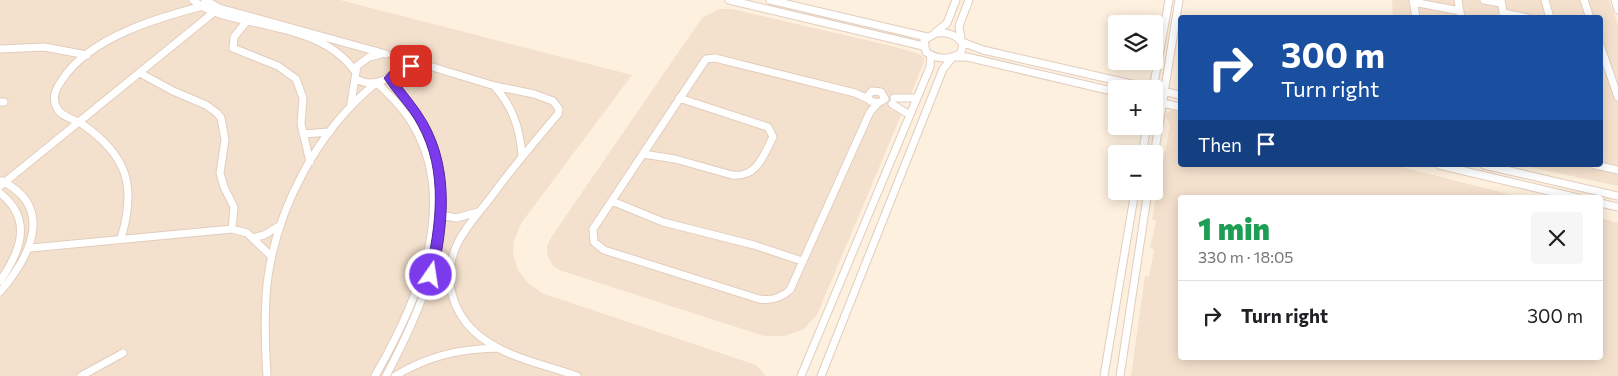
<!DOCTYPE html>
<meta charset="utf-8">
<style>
body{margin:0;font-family:Commissioner,sans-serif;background:#f6f6f6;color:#202124;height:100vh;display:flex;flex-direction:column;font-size:19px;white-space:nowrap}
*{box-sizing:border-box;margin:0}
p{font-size:16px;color:#757577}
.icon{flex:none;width:28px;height:28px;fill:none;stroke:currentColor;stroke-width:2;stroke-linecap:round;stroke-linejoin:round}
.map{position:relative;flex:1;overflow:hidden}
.drawer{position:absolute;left:1178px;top:195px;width:425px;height:165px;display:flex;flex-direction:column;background:#fff;border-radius:5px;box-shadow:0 2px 12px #0003}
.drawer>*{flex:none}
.banner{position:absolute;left:1178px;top:15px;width:425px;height:152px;border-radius:5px;box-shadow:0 2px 12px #0003;background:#1a4fa0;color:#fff;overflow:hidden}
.tools{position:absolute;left:1108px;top:15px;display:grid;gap:10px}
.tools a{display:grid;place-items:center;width:55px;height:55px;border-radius:5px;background:#fff;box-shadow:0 2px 12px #0003;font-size:25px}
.pin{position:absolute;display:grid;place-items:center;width:42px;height:42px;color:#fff;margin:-21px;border-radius:10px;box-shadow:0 2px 8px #0006}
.me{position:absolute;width:55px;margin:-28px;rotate:13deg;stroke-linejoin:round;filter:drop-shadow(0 0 4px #0008)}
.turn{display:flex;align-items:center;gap:18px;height:105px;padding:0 20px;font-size:22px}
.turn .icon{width:65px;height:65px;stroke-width:2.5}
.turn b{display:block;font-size:35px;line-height:42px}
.then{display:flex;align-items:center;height:48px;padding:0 20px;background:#0003;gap:10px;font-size:19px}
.round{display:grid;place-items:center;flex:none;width:52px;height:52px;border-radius:5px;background:#f6f6f6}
.overview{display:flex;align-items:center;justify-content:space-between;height:85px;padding:0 20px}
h1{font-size:30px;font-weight:800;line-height:38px;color:#1e9e55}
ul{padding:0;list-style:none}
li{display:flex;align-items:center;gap:15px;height:70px;padding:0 20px;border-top:1px solid #e0e0e0}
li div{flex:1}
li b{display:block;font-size:19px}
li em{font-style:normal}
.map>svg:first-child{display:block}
</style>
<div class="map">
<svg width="1618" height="376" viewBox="0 0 1618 376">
<rect width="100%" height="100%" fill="#fdf0de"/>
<path fill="#f4e1cd" d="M0,0H340L632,75L522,222L514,241L513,254L518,270L528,283L542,293L756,365L766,376H0Z
M1392,0H1609L1618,25V186L1521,165H1600V18L1393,17Z
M719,9H732L896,47L919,54L925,59L910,97L895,93L891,110L902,113L817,315L804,329L785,336H764L562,271L553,266L547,254V245L552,236L702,18Z
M1174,108L1180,110V165H1394L1520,197L1180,198V358H1600V218L1618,223V376H1131L1145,276L1149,277L1154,250L1150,248L1156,221L1152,219L1170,125L1165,115Z"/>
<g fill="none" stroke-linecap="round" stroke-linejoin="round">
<defs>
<path id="minor" d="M193,0C206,11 223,15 239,19C280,29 328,34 354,70
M205,0L219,8L386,54
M729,0L923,46
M770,0L927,37
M1413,0L1416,18
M1458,0L1461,18
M1484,0L1501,3
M1501,0L1504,17
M1545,0L1550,18
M1584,0L1590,18
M1615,0L1618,10
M1413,2L1460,11
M1503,13L1528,18
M247,21L234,37L233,48L278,66L296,79L303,98L301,124L310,162
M936,32L947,23L956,0
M936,33C947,32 956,34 963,44L961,53C950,60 937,60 926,52L924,40Z
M961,39L959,26L969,0
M962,42L983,50L1180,95
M1600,45L1618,97
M0,49L44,47L87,55
M393,55L495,86L534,94L553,101L559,109L558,114C535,141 512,168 491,197C479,213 464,228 456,247C441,281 454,319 485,340C512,359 546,365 577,376
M956,57H967L1116,92
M398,70L419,65
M140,73L173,91L206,105L217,113L221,118L225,140L220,173L224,187L234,207L232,229
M356,79C373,88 390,81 400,65L399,61L393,56
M495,87C513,107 520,129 522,156
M1153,89L1169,0
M872,91L881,92L885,99L878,103L870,101L868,96Z
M894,98H917
M868,99L855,93L715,58L706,59L593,229L594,242L604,250L759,299C771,301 781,298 790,290L870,112L878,103
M1154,101L1180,107
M0,102H4
M351,103L357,66L369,57L381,54
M892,104L910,115
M303,134L330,132
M643,154L675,159L732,175C757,178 763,156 773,137L768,127L679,98
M1142,154L1147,126
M1154,156L1179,0
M1439,165L1578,198
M1484,165L1618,196
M1595,165L1618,170
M0,186L219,8
M0,193C33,219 21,251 0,281
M612,201L663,222L754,245L802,261
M1600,203L1618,207
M441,215L456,218L478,212
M121,238C137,186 127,155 82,124C74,119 61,117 57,108C51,98 56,88 62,80C90,36 163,16 211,4
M253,238L264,235L279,226
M31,248L232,229L247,233L271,256
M435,263L451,261
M0,292C29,258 56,208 2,181
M81,376L123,353
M267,376C265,345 264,315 267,284C276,209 317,131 376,83
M375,376C417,303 461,204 412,123C403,108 390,95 377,83
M386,376C424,304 461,222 431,141C422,118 405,97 389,78
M395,376C428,356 459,349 497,348
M801,376L930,67L931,55
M821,376L943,69L952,58
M1104,376L1135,191
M1120,376L1148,191"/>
</defs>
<use href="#minor" stroke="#e2cdbd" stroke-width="9"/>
<use href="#minor" stroke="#fff" stroke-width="7"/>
</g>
<path fill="#7c3aed" stroke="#51269a" d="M411,62L415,63V68L401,72L395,78C406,93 418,106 427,122C454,170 448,224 437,275L435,279H427L425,275C436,226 444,172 418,125C409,108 394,94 384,78L394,67Z"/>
</svg>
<div class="tools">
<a><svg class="icon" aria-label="layers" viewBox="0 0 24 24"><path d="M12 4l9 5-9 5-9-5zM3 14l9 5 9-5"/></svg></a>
<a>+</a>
<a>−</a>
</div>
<div class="pin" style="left:411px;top:66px;background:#d93025"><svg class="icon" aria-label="arrive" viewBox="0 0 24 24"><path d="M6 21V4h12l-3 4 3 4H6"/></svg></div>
<svg class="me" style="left:431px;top:275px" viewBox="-20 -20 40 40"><circle r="17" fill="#7c3aed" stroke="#fff" stroke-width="3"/><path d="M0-11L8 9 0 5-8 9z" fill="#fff"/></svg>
<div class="banner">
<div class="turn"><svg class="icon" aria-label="right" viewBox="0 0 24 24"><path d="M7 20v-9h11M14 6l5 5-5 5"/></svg><div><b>300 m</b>Turn right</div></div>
<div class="then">Then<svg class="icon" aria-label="arrive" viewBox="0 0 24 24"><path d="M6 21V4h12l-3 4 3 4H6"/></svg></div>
</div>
<section class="drawer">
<div class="overview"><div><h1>1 min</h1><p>330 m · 18:05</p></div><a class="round"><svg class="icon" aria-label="close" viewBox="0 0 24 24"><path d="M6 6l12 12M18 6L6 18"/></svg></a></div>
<ul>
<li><svg class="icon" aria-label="right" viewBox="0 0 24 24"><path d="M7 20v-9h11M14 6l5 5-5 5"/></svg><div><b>Turn right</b></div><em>300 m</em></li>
</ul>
</section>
</div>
